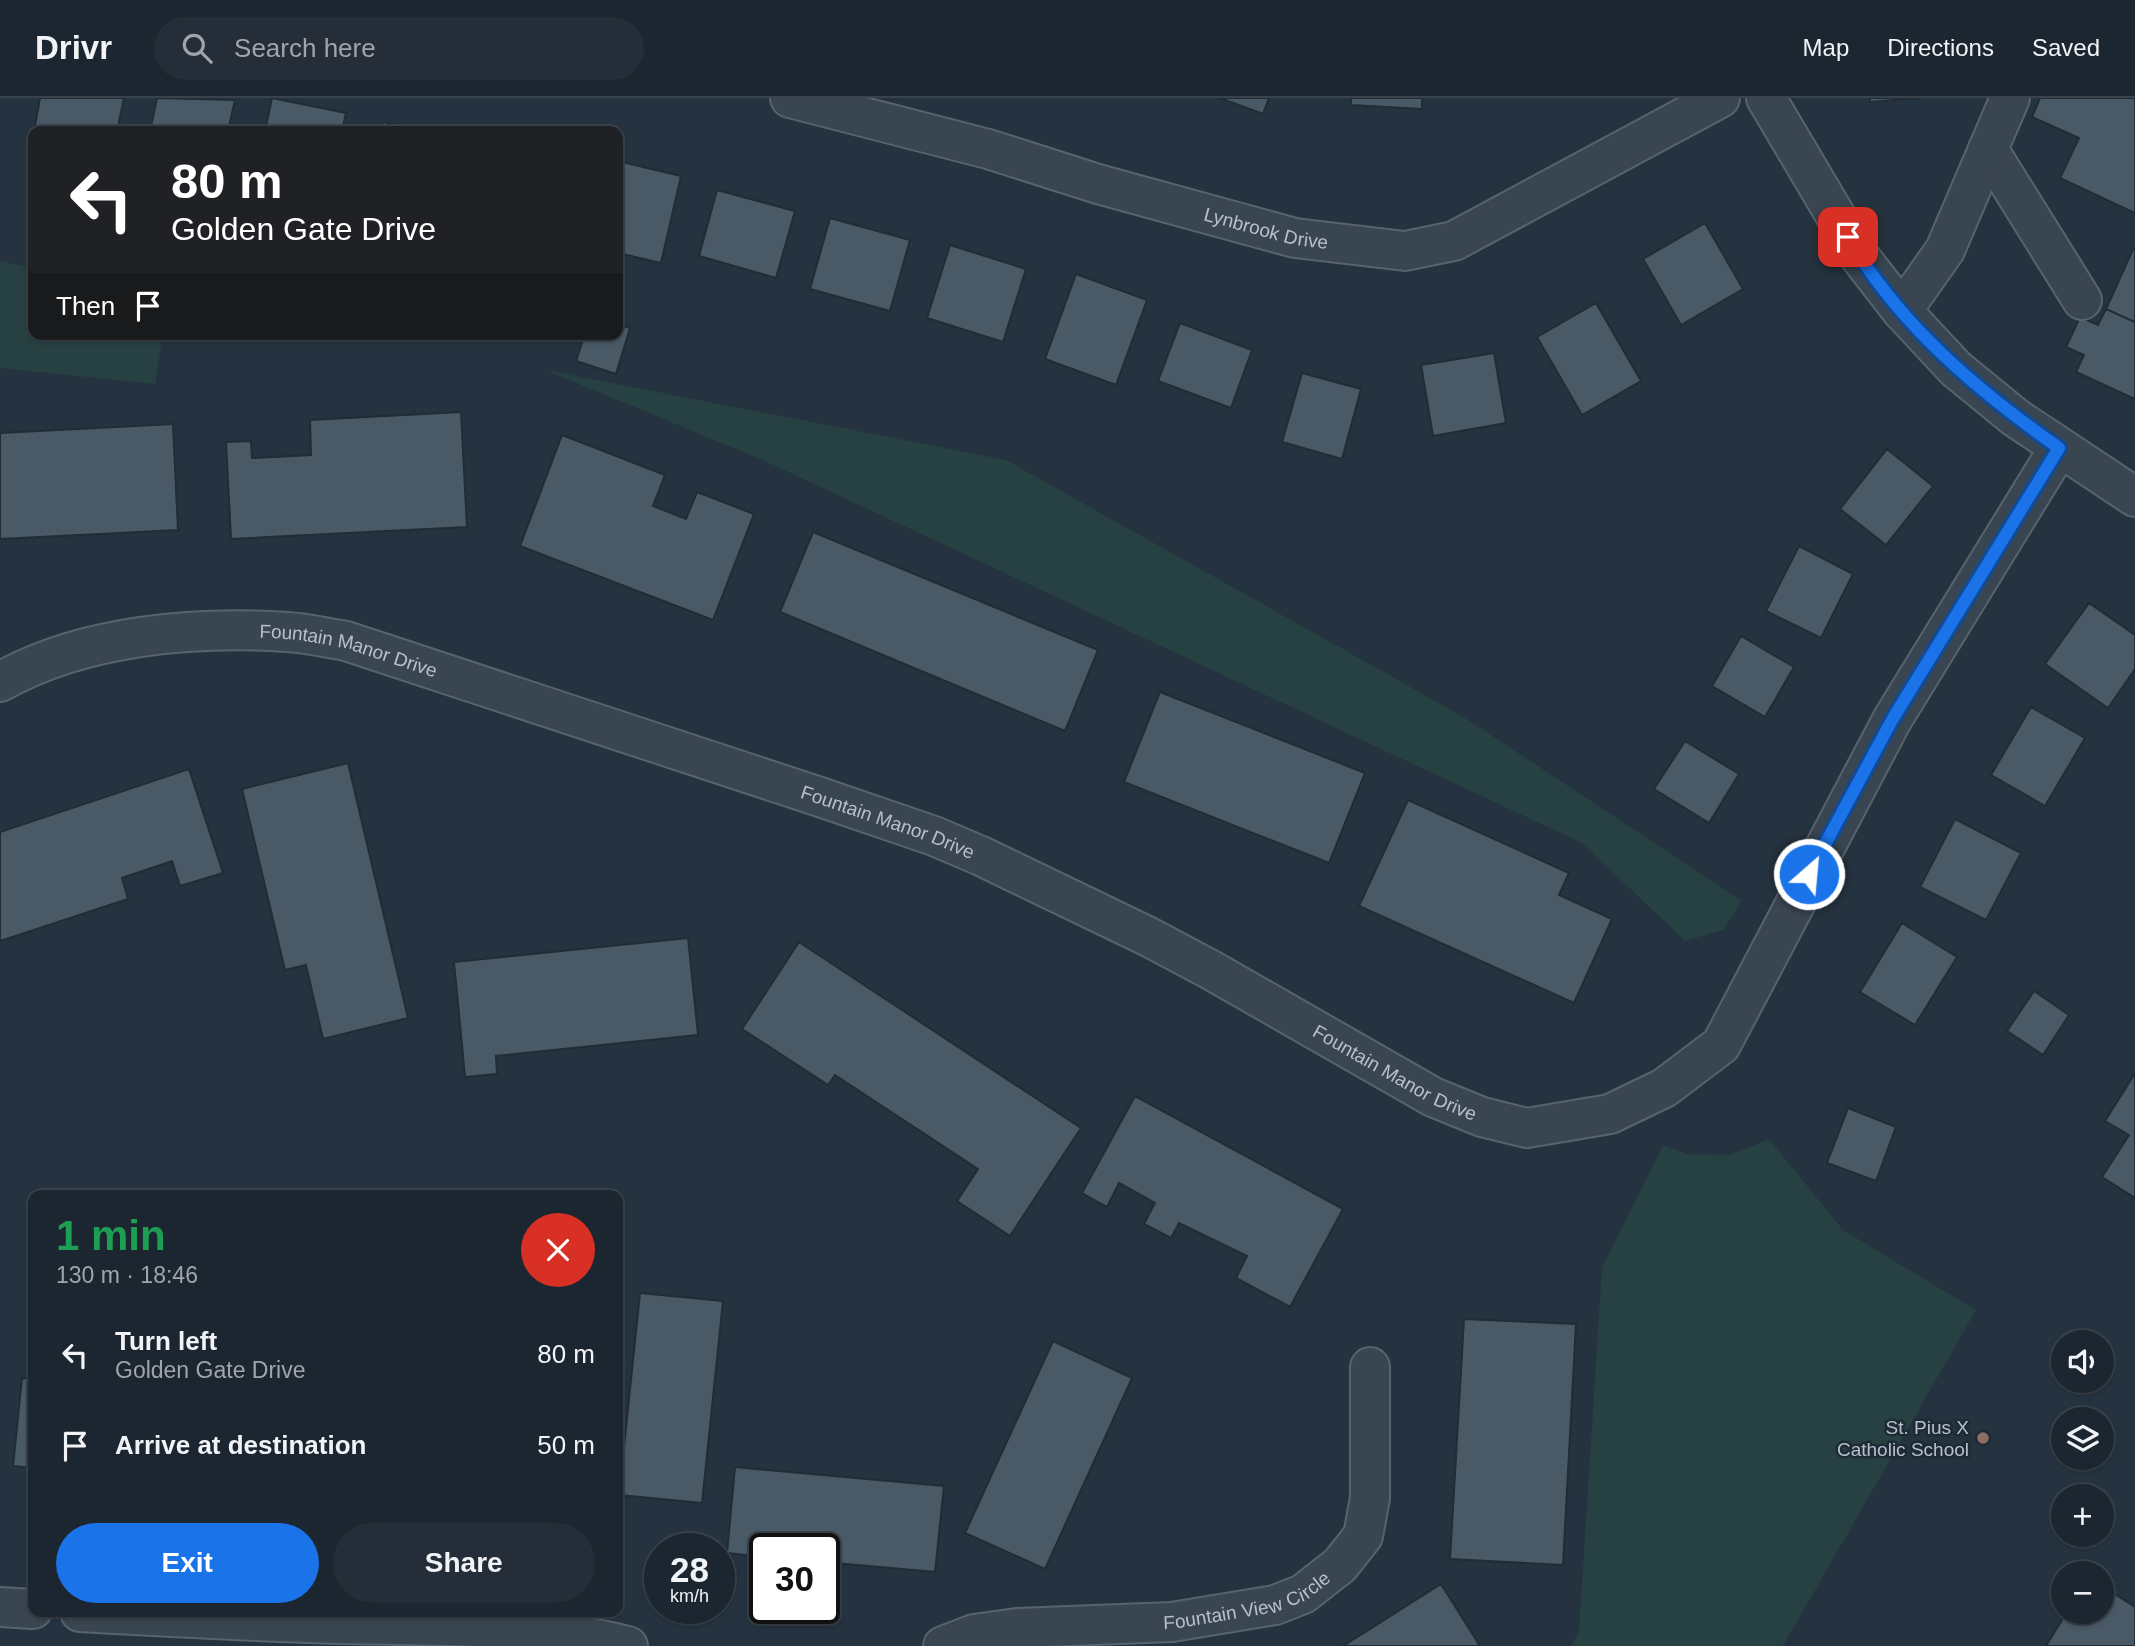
<!DOCTYPE html>
<meta charset="utf-8">
<style>
body{margin:0;font-family:Arial,sans-serif;background:#252e38;color:#f1f3f6;height:100vh;display:flex;flex-direction:column;font-size:26px;white-space:nowrap}
*{box-sizing:border-box;margin:0}
p{font-size:23px;color:#a0a5ab}
.icon{flex:none;width:38px;height:38px;fill:none;stroke:currentColor;stroke-width:2;stroke-linecap:round;stroke-linejoin:round}
.map{position:relative;flex:1;overflow:hidden}
.sheet{position:absolute;left:28px;top:1092px;width:595px;height:427px;display:flex;flex-direction:column;background:#1c2630;border-radius:14px;box-shadow:0 2px 5px #0004,0 0 0 2px #3a434c}
.sheet>*{flex:none}
.banner{position:absolute;left:28px;top:28px;width:595px;height:214px;border-radius:14px;box-shadow:0 2px 5px #0004,0 0 0 2px #3a434c;background:#202124;color:#fff;overflow:hidden}
.controls{position:absolute;left:2051px;top:1232px;display:grid;gap:14px}
.controls a{display:grid;place-items:center;width:63px;height:63px;border-radius:50%;background:#1c2630;box-shadow:0 2px 5px #0004,0 0 0 2px #3a434c;font-size:35px}
.speed{position:absolute;left:644px;top:1435px;display:flex;gap:14px;font-size:35px;font-weight:700;text-align:center}
.speed>*{display:grid;place-content:center;width:91px;height:91px;border-radius:50%;background:#1c2630;box-shadow:0 2px 5px #0004,0 0 0 2px #3a434c;line-height:1}
.speed small{font-size:18px;font-weight:400}
.speed .limit{border:4px solid #111;border-radius:10px;background:#fff;color:#111}
.pin{position:absolute;display:grid;place-items:center;width:60px;height:60px;color:#fff;margin:-30px;border-radius:14px;box-shadow:0 4px 10px #0006}
.me{position:absolute;width:77px;margin:-38px;rotate:27deg;stroke-linejoin:round;filter:drop-shadow(0 0 5px #0008)}
.turn{display:flex;align-items:center;gap:24px;height:147px;padding:0 28px;font-size:32px}
.turn .icon{width:91px;height:91px;stroke-width:2.5}
.turn b{display:block;font-size:49px;line-height:60px}
.then{display:flex;align-items:center;height:66px;padding:0 28px;background:#0003;gap:14px;font-size:26px}
.round{display:grid;place-items:center;flex:none;width:74px;height:74px;border-radius:37px;background:#252e38}
.overview{display:flex;align-items:center;justify-content:space-between;height:119px;padding:0 28px}
h1{font-size:42px;font-weight:800;line-height:52px;color:#1e9e55}
.button{display:flex;gap:14px;margin-top:auto;padding:14px 28px}
.button a{flex:1;height:80px;border-radius:42px;background:#1a73e8;color:#fff;font-size:28px;font-weight:800;line-height:80px;text-align:center}
.button a+a{background:#252e38;color:#f1f3f6}
ul{padding:0;list-style:none}
li{display:flex;align-items:center;gap:21px;height:91px;padding:0 28px}
li div{flex:1}
li b{display:block;font-size:26px}
li em{font-style:normal}
header{display:flex;align-items:center;gap:42px;box-sizing:border-box;height:98px;padding:0 35px;background:#1c2630;border-bottom:2px solid #3a434c}
header strong{font-size:33px}
nav{display:flex;gap:38px;margin-inline-start:auto;font-size:24px}
.search{width:490px;height:63px;background:#252e38;display:flex;align-items:center;gap:18px;box-sizing:border-box;padding:0 24px;border-radius:38px;color:#a0a5ab;font-size:26px}
.map>svg:first-child{display:block}
</style>
<header>
<strong>Drivr</strong>
<div class="search"><svg class="icon" aria-label="search" viewBox="0 0 24 24"><circle cx="10" cy="10" r="6"/><path d="M15 15l6 6"/></svg>Search here</div>
<nav><a>Map</a><a>Directions</a><a>Saved</a></nav>
</header>
<div class="map">
<svg width="2135" height="1548" viewBox="0 0 2135 1548">
<rect width="100%" height="100%" fill="#253340"/>
<path fill="#274041" d="M0,163L33,170V236H163L155,286L0,270Z
M545,272L1006,362L1462,618L1742,803L1723,832L1685,843L1582,745L765,363Z
M1769,1041L1843,1132L1976,1212L1783,1548H1571L1579,1533L1602,1169L1663,1047L1687,1056L1730,1057Z"/>
<path fill="#495966" stroke="#202c37" stroke-width="2" d="M40,0H124L117,33H34Z
M157,0L235,2L228,33H150Z
M272,0L346,15L342,33H265Z
M1220,0H1269L1263,16Z
M1351,0H1422V11L1351,7Z
M1870,0H1919L1870,4Z
M2040,0H2135V115L2060,80L2079,40L2032,19Z
M383,24L427,33H381Z
M618,63L681,78L661,165L618,155Z
M717,92L795,113L776,180L699,158Z
M830,120L910,142L890,213L810,191Z
M1705,125L1743,191L1681,227L1643,161Z
M950,147L1026,171L1003,244L927,220Z
M2135,147V224L2106,211Z
M1076,176L1147,202L1116,287L1045,261Z
M1596,205L1641,283L1582,317L1537,239Z
M2106,211L2135,224V301L2076,274L2084,257L2066,249L2080,219L2098,227Z
M1180,225L1252,252L1231,310L1158,283Z
M618,226L630,230L616,276L576,263L585,236H618Z
M1494,255L1506,325L1433,338L1421,267Z
M1302,275L1361,291L1342,361L1282,344Z
M461,314L467,429L231,441L226,344L251,343L252,360L311,357L310,322Z
M173,326L178,432L0,441V335Z
M562,337L665,377L653,408L686,421L697,394L754,416L713,522L520,448Z
M1887,351L1933,388L1886,447L1840,411Z
M813,434L1098,552L1065,633L780,514Z
M1799,448L1853,476L1821,540L1766,513Z
M2089,505L2135,537V571L2108,610L2045,566Z
M1741,538L1794,569L1765,619L1712,588Z
M1160,594L1365,675L1329,765L1124,684Z
M2031,609L2085,640L2045,708L1991,677Z
M1685,643L1739,676L1709,725L1654,691Z
M348,665L408,920L323,941L306,867L285,872L242,691Z
M189,671L223,775L180,788L172,763L122,780L128,801L0,843V734Z
M1408,702L1569,775L1559,797L1612,821L1574,905L1359,808Z
M1955,721L2021,755L1986,822L1920,789Z
M1902,825L1957,859L1915,927L1860,894Z
M688,840L698,937L496,958L497,976L465,979L454,864Z
M799,844L1081,1030L1010,1138L957,1103L978,1071L835,977L828,987L742,931Z
M2034,893L2069,917L2043,957L2007,933Z
M2135,975V1100L2102,1079L2129,1037L2105,1023Z
M1135,998L1343,1111L1290,1209L1236,1180L1247,1158L1179,1125L1171,1140L1144,1126L1155,1105L1119,1085L1107,1109L1082,1095Z
M1848,1010L1896,1029L1876,1083L1827,1065Z
M407,1093L458,1097H406Z
M640,1195L723,1203L702,1405L619,1397Z
M1464,1221L1576,1226L1563,1467L1450,1461Z
M1053,1243L1132,1280L1045,1471L965,1435Z
M22,1280L33,1281V1370L13,1368Z
M735,1369L944,1388L935,1474L824,1464V1451H765V1459L727,1455Z
M1441,1486L1480,1548H1343Z
M2102,1488L2135,1509V1548H2046L2067,1514H2102Z"/>
<g fill="none" stroke-linecap="round" stroke-linejoin="round">
<defs>
<g id="minor">
<path id="s1" d="M790,0L988,51L1098,86L1295,140L1405,153L1454,143L1720,0"/>
<path d="M1766,0L1860,159L1902,213L1956,271L2016,320L2135,399"/>
<path d="M1988,51L2082,202"/>
<path d="M1902,213L1945,152L2010,0"/>
<path id="s2" d="M0,584C83,537 194,528 287,534C307,535 326,540 346,543L820,699L934,738L981,758L1149,839L1211,872L1433,999L1482,1019L1527,1030L1610,1016L1664,990L1721,947L1892,622L2059,350"/>
<path d="M0,1509L33,1511"/>
<path d="M80,1514C167,1519 254,1524 341,1526C436,1528 536,1525 628,1548"/>
<path id="s3" d="M943,1548L974,1536L1017,1530L1172,1524L1275,1507L1303,1496L1340,1467L1363,1438L1370,1400V1269"/>
</g>
</defs>
<use href="#minor" stroke="#57636d" stroke-width="42"/>
<use href="#minor" stroke="#394550" stroke-width="38"/>
</g>
<g fill="none" stroke-linecap="round" stroke-linejoin="round">
<defs>
<path id="route" d="M1809,776L1892,622L2059,350C1978,293 1898,226 1848,139"/>
</defs>
<use href="#route" stroke="#114b97" stroke-width="18"/>
<use href="#route" stroke="#1a73e8" stroke-width="12"/>
</g>
<circle fill="#8d6e63" stroke="#1e2a35" stroke-width="2.5" cx="1983" cy="1340" r="7"/>
<g text-anchor="middle" stroke-width="5" stroke-linejoin="round" paint-order="stroke">
<g font-size="19" fill="#b5c0ca" stroke="#1e2a35">
<text dy="7" stroke="none"><textPath href="#s1" startOffset="494">Lynbrook Drive</textPath></text>
<text dy="7" stroke="none"><textPath href="#s2" startOffset="359">Fountain Manor Drive</textPath></text>
<text dy="7" stroke="none"><textPath href="#s2" startOffset="926">Fountain Manor Drive</textPath></text>
<text dy="7" stroke="none"><textPath href="#s2" startOffset="1493">Fountain Manor Drive</textPath></text>
<text dy="7" stroke="none"><textPath href="#s3" startOffset="310">Fountain View Circle</textPath></text>
</g>
<g font-size="19" fill="#b5c0ca" stroke="#1e2a35" text-anchor="end">
<text x="1969" y="1336">St. Pius X<tspan x="1969" dy="22">Catholic School</tspan></text>
</g>
</g>
</svg>
<div class="controls">
<a><svg class="icon" aria-label="sound" viewBox="0 0 24 24"><path d="M4 9h4l5-4v14l-5-4H4zM17 9q2 3 0 6"/></svg></a>
<a><svg class="icon" aria-label="layers" viewBox="0 0 24 24"><path d="M12 4l9 5-9 5-9-5zM3 14l9 5 9-5"/></svg></a>
<a>+</a>
<a>−</a>
</div>
<div class="speed"><div>28<small>km/h</small></div><div class="limit">30</div></div>
<div class="pin" style="left:1848px;top:139px;background:#d93025"><svg class="icon" aria-label="arrive" viewBox="0 0 24 24"><path d="M6 21V4h12l-3 4 3 4H6"/></svg></div>
<svg class="me" style="left:1809px;top:776px" viewBox="-20 -20 40 40"><circle r="17" fill="#1a73e8" stroke="#fff" stroke-width="3"/><path d="M0-11L8 9 0 5-8 9z" fill="#fff"/></svg>
<div class="banner">
<div class="turn"><svg class="icon" aria-label="left" viewBox="0 0 24 24"><path d="M17 20v-9H6M10 6l-5 5 5 5"/></svg><div><b>80 m</b>Golden Gate Drive</div></div>
<div class="then">Then<svg class="icon" aria-label="arrive" viewBox="0 0 24 24"><path d="M6 21V4h12l-3 4 3 4H6"/></svg></div>
</div>
<section class="sheet">
<div class="overview"><div><h1>1 min</h1><p>130 m · 18:46</p></div><a class="round" style="background:#d93025;color:#fff"><svg class="icon" aria-label="close" viewBox="0 0 24 24"><path d="M6 6l12 12M18 6L6 18"/></svg></a></div>
<ul>
<li><svg class="icon" aria-label="left" viewBox="0 0 24 24"><path d="M17 20v-9H6M10 6l-5 5 5 5"/></svg><div><b>Turn left</b><p>Golden Gate Drive</p></div><em>80 m</em></li>
<li><svg class="icon" aria-label="arrive" viewBox="0 0 24 24"><path d="M6 21V4h12l-3 4 3 4H6"/></svg><div><b>Arrive at destination</b></div><em>50 m</em></li>
</ul>
<div class="button"><a>Exit</a><a>Share</a></div>
</section>
</div>
